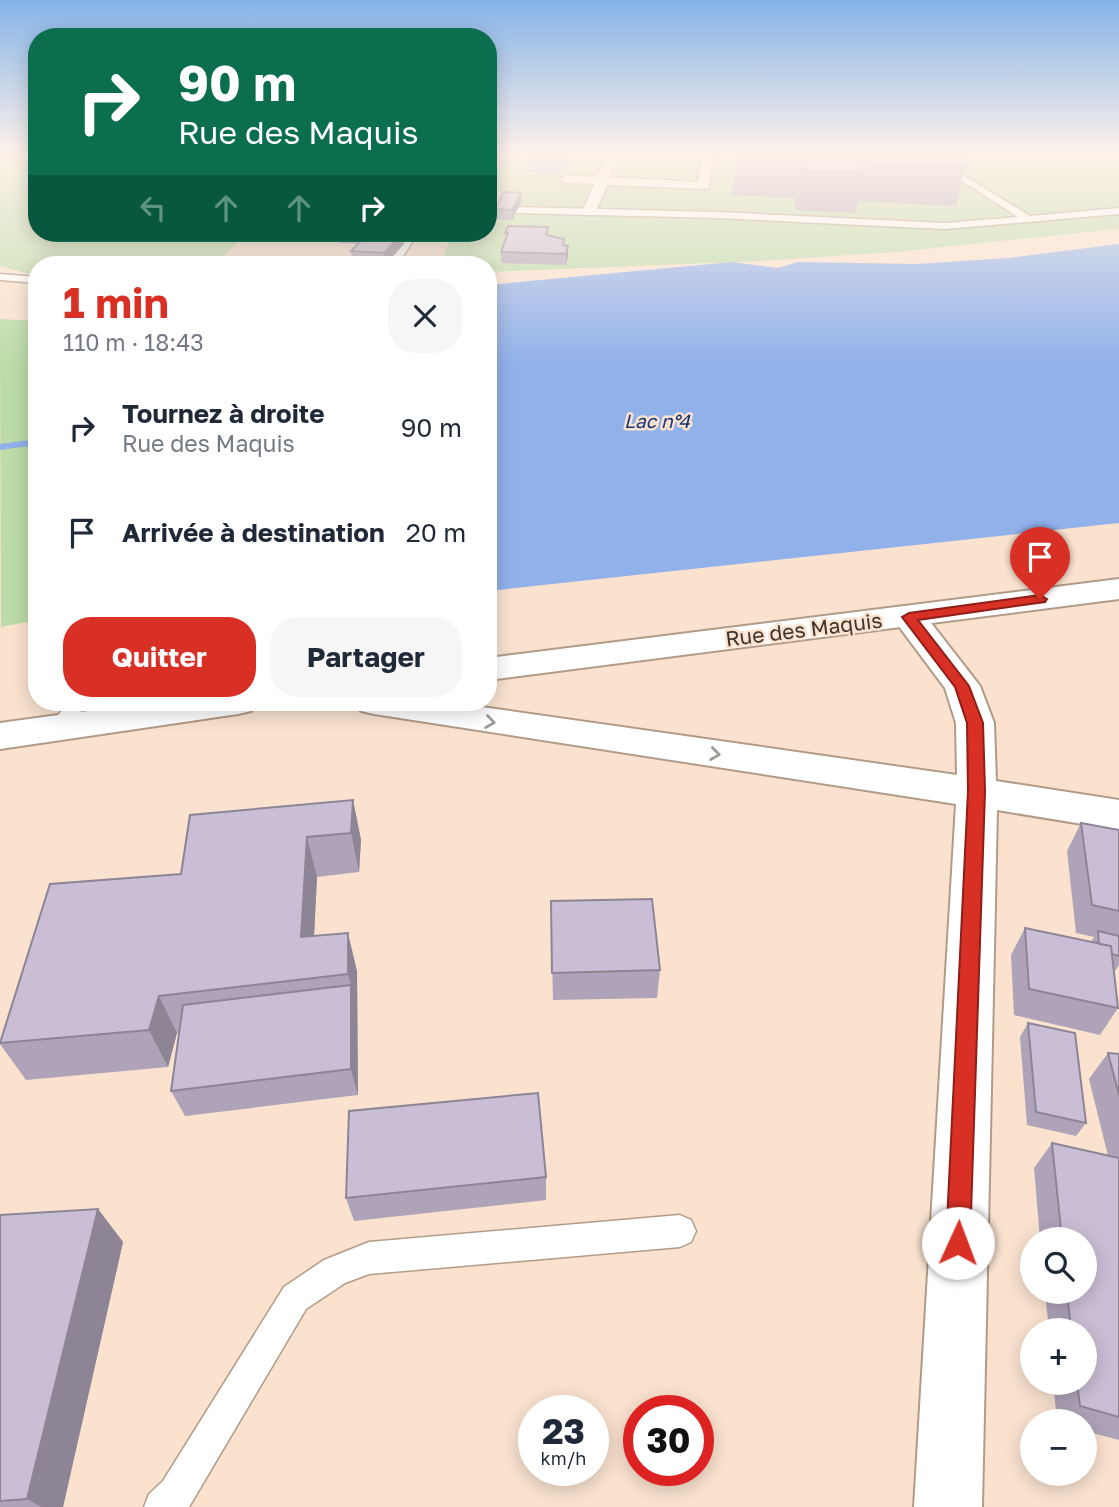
<!DOCTYPE html>
<html lang="fr">
<meta charset="utf-8">
<style>
body{margin:0;font-family:"Golos Text",sans-serif;background:#f6f6f7;color:#1f2937;height:100vh;display:flex;flex-direction:column;font-size:26px;white-space:nowrap}
*{box-sizing:border-box;margin:0}
p{font-size:23px;color:#747a83}
.icon{flex:none;width:38px;height:38px;fill:none;stroke:currentColor;stroke-width:2;stroke-linecap:round;stroke-linejoin:round}
.map{position:relative;flex:1;overflow:hidden}
.side{position:absolute;left:28px;top:256px;width:469px;height:455px;display:flex;flex-direction:column;background:#fff;border-radius:28px;box-shadow:0 4px 18px #0003}
.side>*{flex:none}
.guide{position:absolute;left:28px;top:28px;width:469px;height:214px;border-radius:28px;box-shadow:0 4px 18px #0003;background:#0b6e4f;color:#fff;overflow:hidden}
.controls{position:absolute;left:1020px;top:1227px;display:grid;gap:14px}
.controls a{display:grid;place-items:center;width:77px;height:77px;border-radius:50%;background:#fff;box-shadow:0 4px 18px #0003;font-size:35px}
.speed{position:absolute;left:518px;top:1395px;display:flex;gap:14px;font-size:35px;font-weight:700;text-align:center}
.speed>*{display:grid;place-content:center;width:91px;height:91px;border-radius:50%;background:#fff;box-shadow:0 4px 18px #0003;line-height:1}
.speed small{font-size:18px;font-weight:400}
.speed .limit{border:10px solid #d22;background:#fff;color:#111}
.pin{position:absolute;display:grid;place-items:center;width:60px;height:60px;color:#fff;margin:-72px -30px;border-radius:50% 50% 50% 0;rotate:-45deg;box-shadow:0 0 7px #0007}
.pin .icon{rotate:45deg}
.me{position:absolute;width:77px;margin:-38px;rotate:2deg;stroke-linejoin:round;filter:drop-shadow(0 0 5px #0008)}
.turn{display:flex;align-items:center;gap:24px;height:147px;padding:0 35px;font-size:32px}
.turn .icon{width:91px;height:91px;stroke-width:2.5}
.turn b{display:block;font-size:49px;line-height:60px}
.lanes{display:flex;align-items:center;height:66px;padding:0 35px;background:#0003;justify-content:center;gap:35px;direction:ltr}
.lanes .off{opacity:.35}
.round{display:grid;place-items:center;flex:none;width:74px;height:74px;border-radius:28px;background:#f6f6f7}
.headline{display:flex;align-items:center;justify-content:space-between;height:119px;padding:0 35px}
h1{font-size:42px;font-weight:700;line-height:52px;color:#d93025}
.action{display:flex;gap:14px;margin-top:auto;padding:14px 35px}
.action a{flex:1;height:80px;border-radius:28px;background:#d93025;color:#fff;font-size:28px;font-weight:700;line-height:80px;text-align:center}
.action a+a{background:#f6f6f7;color:#1f2937}
ul{padding:0;list-style:none}
li{display:flex;align-items:center;gap:21px;height:105px;padding:0 35px}
li div{flex:1}
li b{display:block;font-size:26px}
li em{font-style:normal}
.map>svg:first-child{display:block}
</style>
<div class="map">
<svg width="1119" height="1507" viewBox="0 0 1119 1507">
<rect width="100%" height="100%" fill="#fae2cf"/>
<path fill="#bbdca8" d="M0,154H37V233H247L215,264H37V276L0,266Z
M508,154H1119V229L895,252L759,261L488,272V264H443L444,253L454,233H488V224L494,222L506,197L488,185V181Z
M0,319L37,321V620L1,627Z"/>
<path fill="#91b1eb" d="M532,154H570L562,172L542,174L523,170Z
M1119,244V523L488,591V285L732,262L778,268L798,262L916,264L1008,258Z"/>
<g fill="none" stroke-linecap="round" stroke-linejoin="round">
<path fill="#91b1eb" fill-rule="evenodd" d="M37,439V445L0,450V444Z"/>
<defs>
<path id="service" d="M920,154H929L1030,216L1119,208V214L945,229L718,218L517,213L512,210L517,207L718,212L945,223L1018,217Z
M408,233H418L398,264H388Z
M0,274L37,277V283L0,280Z
M68,702H88L66,732H52L49,727Z
M680,1215L691,1220L696,1231L691,1242L680,1247L369,1274L345,1283L306,1309L189,1507H144L149,1494L163,1481L284,1287L324,1260L369,1242Z"/>
<path id="pedestrian" d="M607,154H619L610,177L697,182L703,154H715L708,189L607,185L594,215H584L582,212L594,184L567,183L560,179L567,175L597,177Z"/>
<path id="minor" d="M909,607L921,610L980,686L994,723L996,781L1119,800V830L997,810L982,1507H914L956,804L374,714L361,711L356,702H447L957,775L956,723L945,688L892,617L897,610Z"/>
<path id="tertiary" d="M1119,579V599L488,680V658Z
M153,702H256L251,711L238,714L0,749V723Z"/>
</defs>
<use href="#service" stroke="#b19b89" stroke-width="3"/>
<use href="#pedestrian" stroke="#b19b89" stroke-width="3"/>
<use href="#minor" stroke="#b19b89" stroke-width="4"/>
<use href="#tertiary" stroke="#b19b89" stroke-width="4"/>
<use href="#service" fill="#fff" fill-rule="evenodd"/>
<use href="#pedestrian" fill="#fff" fill-rule="evenodd"/>
<use href="#minor" fill="#fff" fill-rule="evenodd"/>
<use href="#tertiary" fill="#fff" fill-rule="evenodd"/>
</g>
<path fill="#aea3b8" d="M736,154L966,167L956,206L858,201L856,213L795,210V198L732,195Z
M521,203L512,220L495,219V209Z
M337,233H394L404,244L386,264L352,262L351,251L358,244L339,243Z
M505,233L548,236L564,239V245L568,246V256L566,265L501,263V252L505,242Z
M353,800L361,840L359,872L317,877L314,936L357,971L358,1095L185,1116L171,1091L179,1033H177L168,1067L26,1080L0,1044V1041L181,874Z
M1081,823L1119,830V965L1115,971H1114L1118,1008L1100,1035L1014,1015L1011,955L1025,928L1091,942L1094,937L1076,933L1067,851Z
M551,901L660,970L657,998L553,1000Z
M1028,1023L1086,1123L1076,1136L1027,1125L1020,1037Z
M1108,1053L1119,1054V1440L1085,1431V1421H1057L1053,1382H1085V1330H1049L1045,1292H1085V1239H1040L1034,1168L1052,1143L1108,1156L1089,1079Z
M546,1177V1200L354,1221L346,1198Z
M98,1209L123,1242L63,1507H0V1215Z"/>
<path fill="#8d8596" d="M0,154H19L20,156L0,159Z
M521,193V203L512,220V210Z
M403,233L404,244L386,264L384,253Z
M568,246V256L566,265V254Z
M353,800L361,840L359,872L351,833Z
M307,837L317,877L312,976L301,937Z
M348,933L357,971L358,1095L351,1069V985L348,974Z
M159,996L177,1033L168,1067L149,1030Z
M98,1209L123,1242L63,1507H41L27,1499Z"/>
<path fill="#cabed6" stroke="#8d8596" stroke-width="2" d="M737,154H959L966,167L860,162L863,173L801,171L800,160L736,157Z
M504,192L521,193L512,210L495,209Z
M508,226L548,227L546,235L564,239L563,245L568,246L566,254L501,252L508,233H505Z
M369,233H403L384,253L351,251Z
M353,800L351,833L307,837L301,937L348,933V974L159,996L149,1030L0,1043L50,884L181,874L190,815Z
M1081,823L1119,830V911L1092,905Z
M652,899L660,970L552,973L551,901Z
M1025,928L1111,946L1118,1008L1029,989Z
M1098,931L1119,936V956L1112,954L1111,946L1099,944Z
M351,985V1069L171,1091L183,1005Z
M1028,1023L1075,1033L1086,1123L1036,1112Z
M1108,1053L1119,1054V1095Z
M538,1093L546,1177L346,1198L349,1111Z
M1052,1143L1119,1158V1417L1080,1406L1077,1382H1085V1330H1071L1067,1292H1085V1239H1062Z
M98,1209L27,1499L0,1501V1215Z"/>
<defs><path id="oneway-chevron" d="M-2-3.5L2.5 0L-2 3.5" fill="none" stroke-width="1.6" stroke-linecap="round" stroke-linejoin="round" transform="scale(1.75)"/></defs>
<g stroke="#9e9a96">
<use href="#oneway-chevron" transform="translate(490 722) rotate(8)"/>
<use href="#oneway-chevron" transform="translate(715 754) rotate(8)"/>
</g>
<linearGradient id="sky" x2="0" y2="1"><stop stop-color="#85b3e9"/><stop offset="0.42" stop-color="#fdf2e9"/><stop offset="1" stop-color="#fdf2e9" stop-opacity="0"/></linearGradient>
<rect width="1119" height="365" fill="url(#sky)"/>
<path fill="#d93025" stroke="#8d1f18" stroke-width="2" d="M1040,595L1047,599L1045,602L918,620L969,686L983,723L985,791L970,1243L967,1251L958,1255L950,1251L946,1243L968,791L967,723L955,687L902,617L909,613Z"/>
<g text-anchor="middle" stroke-width="5" stroke-linejoin="round" paint-order="stroke">
<g font-size="19" font-style="italic" fill="#153679" stroke="#fae2cf">
<text x="657" y="428">Lac n°4</text>
</g>
<g font-size="21" fill="#3d342d" stroke="#fae2cf">
<text transform="translate(804 630) rotate(-7)" y="7">Rue des Maquis</text>
</g>
</g>
</svg>
<div class="controls">
<a><svg class="icon" aria-label="search" viewBox="0 0 24 24"><circle cx="10" cy="10" r="6"/><path d="M15 15l6 6"/></svg></a>
<a>+</a>
<a>−</a>
</div>
<div class="speed"><div>23<small>km/h</small></div><div class="limit">30</div></div>
<div class="pin" style="left:1040px;top:599px;background:#d93025"><svg class="icon" aria-label="arrive" viewBox="0 0 24 24"><path d="M6 21V4h12l-3 4 3 4H6"/></svg></div>
<svg class="me" style="left:958px;top:1243px" viewBox="-20 -20 40 40"><circle r="19" fill="#fff"/><path d="M0-13L10 11 0 6-10 11z" fill="#d93025"/></svg>
<div class="guide">
<div class="turn"><svg class="icon" aria-label="right" viewBox="0 0 24 24"><path d="M7 20v-9h11M14 6l5 5-5 5"/></svg><div><b>90 m</b>Rue des Maquis</div></div>
<div class="lanes"><svg class="icon off" aria-label="left" viewBox="0 0 24 24"><path d="M17 20v-9H6M10 6l-5 5 5 5"/></svg><svg class="icon off" aria-label="ahead" viewBox="0 0 24 24"><path d="M12 20V5M6 11l6-6 6 6"/></svg><svg class="icon off" aria-label="ahead" viewBox="0 0 24 24"><path d="M12 20V5M6 11l6-6 6 6"/></svg><svg class="icon" aria-label="right" viewBox="0 0 24 24"><path d="M7 20v-9h11M14 6l5 5-5 5"/></svg></div>
</div>
<section class="side">
<div class="headline"><div><h1>1 min</h1><p>110 m · 18:43</p></div><a class="round"><svg class="icon" aria-label="close" viewBox="0 0 24 24"><path d="M6 6l12 12M18 6L6 18"/></svg></a></div>
<ul>
<li><svg class="icon" aria-label="right" viewBox="0 0 24 24"><path d="M7 20v-9h11M14 6l5 5-5 5"/></svg><div><b>Tournez à droite</b><p>Rue des Maquis</p></div><em>90 m</em></li>
<li><svg class="icon" aria-label="arrive" viewBox="0 0 24 24"><path d="M6 21V4h12l-3 4 3 4H6"/></svg><div><b>Arrivée à destination</b></div><em>20 m</em></li>
</ul>
<div class="action"><a>Quitter</a><a>Partager</a></div>
</section>
</div>
